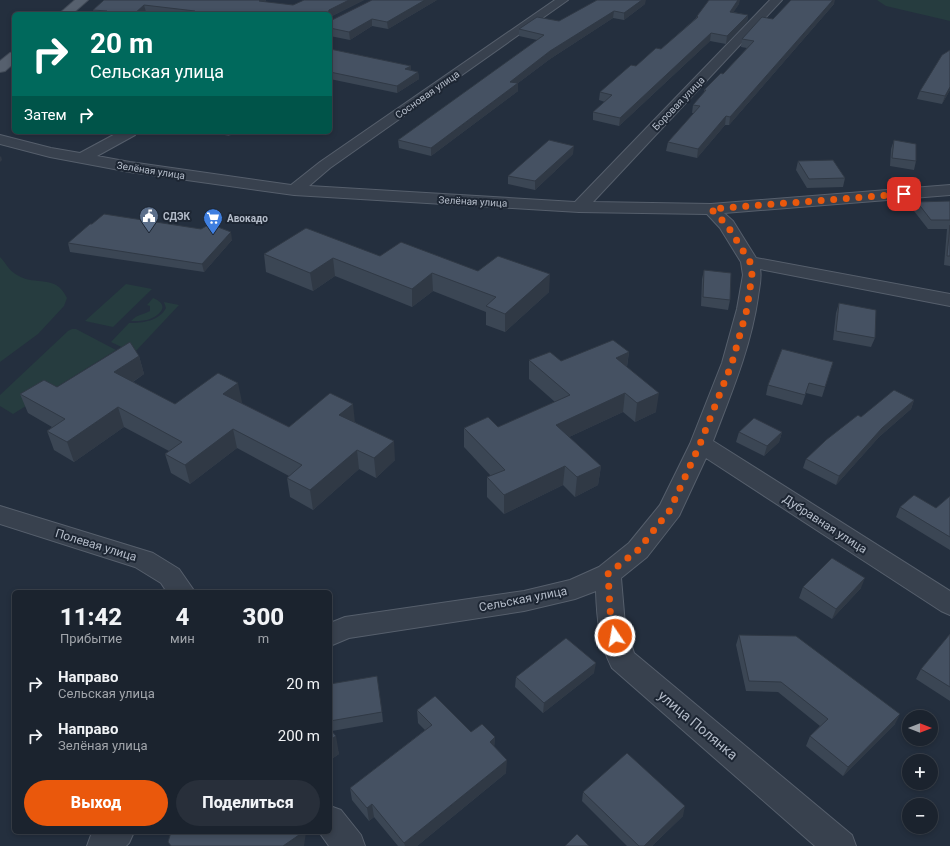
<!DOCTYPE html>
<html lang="ru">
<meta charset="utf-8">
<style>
body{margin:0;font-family:Roboto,sans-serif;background:#282f3a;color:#f1f3f6;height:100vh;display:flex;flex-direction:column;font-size:15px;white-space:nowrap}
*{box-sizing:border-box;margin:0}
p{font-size:13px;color:#a0a4aa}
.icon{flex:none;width:22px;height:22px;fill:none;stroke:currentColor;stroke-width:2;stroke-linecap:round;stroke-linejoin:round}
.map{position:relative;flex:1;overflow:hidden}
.side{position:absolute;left:12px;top:590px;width:320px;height:244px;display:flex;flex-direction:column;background:#1b232e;border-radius:6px;box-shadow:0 2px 6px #0003,0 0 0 1px #39404a}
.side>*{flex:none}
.top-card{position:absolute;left:12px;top:12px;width:320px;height:122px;border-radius:6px;box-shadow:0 2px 6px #0003,0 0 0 1px #39404a;background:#00695c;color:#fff;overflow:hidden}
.needle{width:26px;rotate:90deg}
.tools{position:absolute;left:902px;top:710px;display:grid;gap:8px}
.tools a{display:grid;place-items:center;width:36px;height:36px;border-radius:50%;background:#1b232e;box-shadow:0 2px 6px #0003,0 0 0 1px #39404a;font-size:20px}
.pin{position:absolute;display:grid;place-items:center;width:34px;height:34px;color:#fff;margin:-17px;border-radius:8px;box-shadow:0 2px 6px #0006}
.me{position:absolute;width:44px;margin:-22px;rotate:348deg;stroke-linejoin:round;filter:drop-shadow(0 0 3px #0008)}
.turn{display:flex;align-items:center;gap:14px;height:84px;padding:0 12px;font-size:18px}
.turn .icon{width:52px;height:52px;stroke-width:2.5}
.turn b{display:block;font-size:28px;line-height:34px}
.then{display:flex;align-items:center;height:38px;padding:0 12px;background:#0003;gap:8px;font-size:15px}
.eta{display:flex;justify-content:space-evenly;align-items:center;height:68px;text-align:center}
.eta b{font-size:24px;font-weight:800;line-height:28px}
.action{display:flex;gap:8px;margin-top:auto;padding:8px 12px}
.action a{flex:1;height:46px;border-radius:24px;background:#ea580c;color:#fff;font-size:16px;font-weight:800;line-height:46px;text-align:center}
.action a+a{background:#282f3a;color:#f1f3f6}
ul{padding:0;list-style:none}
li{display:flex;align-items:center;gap:12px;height:52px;padding:0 12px}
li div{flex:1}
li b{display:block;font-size:15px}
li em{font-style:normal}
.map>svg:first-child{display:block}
</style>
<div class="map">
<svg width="950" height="846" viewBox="0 0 950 846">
<rect width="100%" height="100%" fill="#242f3e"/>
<path fill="#263c3f" d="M877,0H950V21L886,6Z
M0,257C6,263 9,271 17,275C37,287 55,273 67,298L64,306L38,334L0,362Z
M126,284L152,289L113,327L85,321Z
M153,298C171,305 160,316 147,320C142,321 136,321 131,321C139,313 141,316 150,311V306L147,305Z
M164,302L179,305L134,353L111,342L129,323C143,323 159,321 166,308Z
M72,329H76L116,350L13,414L0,406V395L68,331Z"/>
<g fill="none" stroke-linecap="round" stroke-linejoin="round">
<defs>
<path id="street" d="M555,0H568L330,168L309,186L575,202L770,0H782L593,202L711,204L950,185V195L724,213L733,221L756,258L950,294V306L760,269C762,278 759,288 758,297C751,347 731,394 713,441L950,591V615L941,611L706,458L679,516L647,557L621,578L625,625L634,653L852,835L856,846H815L612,668C599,642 597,619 596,591L575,599L524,611L349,638L330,646V623L345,617L524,591L570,580L599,567L629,543L660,505L690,444L722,363L737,309L743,275L741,262L720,228L707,214L579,212L294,195L130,172L50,157L0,144V135L51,148L80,153L119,132H137L135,135L97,156L130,162L291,185L320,162Z
M0,506L153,553L179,569L195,592H167L161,583L135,567L0,524Z
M330,806L341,810L361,835L365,846H329L319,832H330Z
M94,832H134L129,843L126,846H87L91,835Z"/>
<path id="primary" d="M75,0H88L72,14H59Z
M14,52V63L5,71L0,72V61L10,53Z"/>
</defs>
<use href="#street" stroke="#565f6c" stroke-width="2"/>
<use href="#primary" stroke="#414a57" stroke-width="2"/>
<use href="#street" fill="#38414e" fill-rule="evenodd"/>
<use href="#primary" fill="#56606e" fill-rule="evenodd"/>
</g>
<path fill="#3b4654" d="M104,0H266L265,2L293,5L364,0L330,17V14H161L146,12L143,14H94L93,10Z
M437,0L388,29L372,26L350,40L330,36V21Z
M645,4L624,20L613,18L550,59L518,83V91L431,156L399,148L398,140L537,40L519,36V29L559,21Z
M739,4L733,12L748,15L747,22L726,44L710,41L619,126L593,120V112L605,102L599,100L600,92L636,66L661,49L696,18L697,16Z
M834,4L729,125H725L697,158L666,151L668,142L694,113H692L693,105L704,93V90L723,74L747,48L741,47L742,39L773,19Z
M330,49L411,66V71L418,72L419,79L397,93L330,79Z
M950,90L942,104L917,99L920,91Z
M211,132H236L229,136Z
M894,140L916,161L914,170L890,166L891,149Z
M573,154L535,190L508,184V176Z
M798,161L845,178L843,187L807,188L796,170Z
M950,201V266L944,265L947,229H928L914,211L917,202Z
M201,229L232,240L204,272L70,252L68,243Z
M264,254L380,256L478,271L549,292L505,332L486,325V312L433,291L412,307L335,276L313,291L266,272Z
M704,270L730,300L728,310L701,306L702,279Z
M839,303L875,338L871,347L833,340L836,313Z
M629,352L627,367L656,412L635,422L623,412L569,437L601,466L598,485L575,497L563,485L504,514L487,497V477L491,476L464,447V428L498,427L555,402L529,379V360L561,361Z
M139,356L144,374L133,382L175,404L242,402L241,403L289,427L355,422L395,460L376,478L359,469L313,510L290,497L287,478L289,476L237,448L190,484L171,473L165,454L169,451L124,427L74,462L54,450L47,431L52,427L28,413L20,394L57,387Z
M833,362L822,397L806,393L802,405L766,395L768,385Z
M914,400L911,409L879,437L836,485L803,468L806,459L861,417Z
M739,432H782L779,442L764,456L736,442Z
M950,496V550L896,517L900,507L936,508Z
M803,587L861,588L832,619L799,598Z
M950,634V701L916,679L921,669Z
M739,635L895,724L843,776L806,746L810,736L820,726L778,692L746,691L736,645Z
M594,673L543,713L515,687L516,677Z
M330,684L382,712L383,722L332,731L339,754L330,760Z
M417,710L471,732L495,737L494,747L506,773L417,846H398L374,817L369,821L352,800L350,788L425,730L418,723Z
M583,792L683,816L652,846H627L582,801Z"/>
<path fill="#303945" d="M260,0H266L260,8L259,1Z
M349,0H364L330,17V14H328L329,10Z
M425,0H437L388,29L387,22Z
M642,0H646L645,4L624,20V13Z
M738,0H740L739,4L729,19L730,12Z
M833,0H835L834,4L729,125L730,117Z
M144,5L146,12L143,14H134Z
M614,11L613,18L550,59L510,89V82L550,51Z
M748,15L747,22L726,44L727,36Z
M372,19V26L350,40L349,32Z
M711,33L710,41L619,126L620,118Z
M411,66V72L405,69Z
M418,72L419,79L397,93V86Z
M518,83V91L431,156V148Z
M950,87V90L942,104L945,96Z
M726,116L725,125L697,158L698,149Z
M229,132H236L229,136Z
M574,146L573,154L535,190V181Z
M1,156L2,160L0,162V157Z
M231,232L232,240L204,272L202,264Z
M333,258L335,276L313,291L310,273Z
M432,273L433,291L412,307V289Z
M550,274L549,292L505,332V314Z
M629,352L626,371L616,358Z
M139,356L144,374L119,391L114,372Z
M238,383L242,402L227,413L223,394Z
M625,393L623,412L554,444L556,425Z
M659,393L656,412L635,422L637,403Z
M914,400L911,409L879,437L836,485L839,476L882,428Z
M353,404L355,423L339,415Z
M118,407L124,427L74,462L67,442Z
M233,429L237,448L190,484L185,465Z
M782,432L779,442L764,456L767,446Z
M394,441L395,460L376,478L374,458Z
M357,450L359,469L313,510L310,490Z
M565,466L563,485L504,514V495Z
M601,466L598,485L575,497L577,477Z
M865,578L861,588L832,619L836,609Z
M596,663L594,673L543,713L544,703Z
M900,714L895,724L843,776L848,767Z
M336,736L339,754L330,760V740Z
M495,737L494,750L490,742Z
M507,760L506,773L417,846H405L404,843Z
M372,804L374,817L369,821L367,808Z
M685,806L683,816L652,846H644Z
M299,832H306L304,846H283Z"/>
<path fill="#455162" stroke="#303945" d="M104,0H260L259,1L293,5L304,0H349L329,10L328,14H193L195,11L144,5L134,14H103L107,11L93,10Z
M372,0H425L387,22L372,19L349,32L330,28V21Z
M597,0H642L624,13L614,11L550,51L510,82L518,83L431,148L398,140L544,35L519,29L537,17L559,21Z
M709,0H738L730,12L748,15L727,36L711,33L620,118L593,112L612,95L600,92L631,65L636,66L656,48L661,49L698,17L697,16Z
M791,0H833L730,117L726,116L698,149L668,142L700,106L693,105L706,90H704L721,73L723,74L754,41L742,39L762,17L773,19Z
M330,49L411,66L405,69L418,72L397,86L330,72Z
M950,50V87L945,96L920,91L942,55Z
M549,140L574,146L535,181L508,176Z
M894,140L916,144V161L892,158Z
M833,160L845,178L809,179L798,161Z
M950,201V220H931L917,202Z
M104,214L201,229L210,224L231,232L202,264L68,243L90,224H92Z
M950,225V256H947Z
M306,228L380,256L401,242L478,271L498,256L550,274L505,314L486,306L496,297L432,273L412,289L333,258L310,273L264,254Z
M704,270L731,273L730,300L703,297Z
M839,303L876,310L875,338L836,331Z
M613,340L629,352L616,358L659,393L637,403L625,393L556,425L601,466L577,477L565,466L504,495L487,477L505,470L464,428L488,417L498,427L570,395L529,360L550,352L561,361Z
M130,342L139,356L114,372L175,404L218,373L238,383L223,394L289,427L330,393L353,404L339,415L394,441L374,458L357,450L310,490L287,478L302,465L233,429L185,465L165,454L182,442L118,407L67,442L47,431L65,419L20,394L44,380L57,387Z
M782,349L833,362L825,387L809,383L805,395L768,385Z
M894,390L914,400L882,428L839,476L806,459L826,440L858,415L861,417Z
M754,418L782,432L767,446L739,432Z
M914,495L936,508L950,496V537L900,507Z
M832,558L865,578L836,609L803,587Z
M950,634V687L921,669Z
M739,635L796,636L900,714L848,767L810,736L828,719L781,682L749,681Z
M566,638L596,663L544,703L516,677Z
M377,676L382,712L330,721V684Z
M435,696L471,732L482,724L495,737L490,742L507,760L404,843L372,804L367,808L350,788L432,725L417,710Z
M330,729L336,736L330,740Z
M627,753L685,806L644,846H639L583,792Z
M171,832H299V835L283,846H171L168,842Z
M577,834L589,846H565Z"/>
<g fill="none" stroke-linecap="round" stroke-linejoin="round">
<path stroke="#ea580c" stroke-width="7" stroke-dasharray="0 12.6" d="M615,636L611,624L608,574L638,550L670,510L700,444L732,363L747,309L752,275L750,262L727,225L711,209L904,194"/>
</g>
<defs>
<symbol id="civic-pin" viewBox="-11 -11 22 30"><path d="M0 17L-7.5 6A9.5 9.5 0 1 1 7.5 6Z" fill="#5c6f8a" stroke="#1d2633"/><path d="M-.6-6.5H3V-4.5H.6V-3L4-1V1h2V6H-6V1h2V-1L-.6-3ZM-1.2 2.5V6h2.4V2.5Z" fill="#fff"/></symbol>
<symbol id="supermarket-pin" viewBox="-11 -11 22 30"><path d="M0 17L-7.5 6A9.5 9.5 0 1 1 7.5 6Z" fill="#3f7fe0" stroke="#1d2633"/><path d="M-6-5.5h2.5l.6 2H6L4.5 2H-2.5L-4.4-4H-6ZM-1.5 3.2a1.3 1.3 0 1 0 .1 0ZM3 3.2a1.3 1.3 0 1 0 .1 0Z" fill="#fff"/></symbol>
</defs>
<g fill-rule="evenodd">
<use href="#civic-pin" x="138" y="205" width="22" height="30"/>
<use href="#supermarket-pin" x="202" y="207" width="22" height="30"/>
</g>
<g text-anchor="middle" stroke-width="4" stroke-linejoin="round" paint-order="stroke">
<g font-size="10" fill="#b4bcc9" stroke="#1d2633">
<text transform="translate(427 94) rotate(-35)" y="4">Сосновая улица</text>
<text transform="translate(678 103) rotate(-46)" y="4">Боровая улица</text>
<text transform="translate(151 170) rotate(9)" y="4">Зелёная улица</text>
<text transform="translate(473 201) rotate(3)" y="4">Зелёная улица</text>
</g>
<g font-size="10" font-weight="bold" fill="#b4bcc9" stroke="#1d2633" text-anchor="start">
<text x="163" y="220">СДЭК</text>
<text x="227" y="222">Авокадо</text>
</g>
<g font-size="12" fill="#b4bcc9" stroke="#1d2633">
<text transform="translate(825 524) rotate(33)" y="4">Дубравная улица</text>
<text transform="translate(96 545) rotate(17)" y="4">Полевая улица</text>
<text transform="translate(523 599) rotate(-11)" y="4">Сельская улица</text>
</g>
<g font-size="14" fill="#b4bcc9" stroke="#1d2633">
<text transform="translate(698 725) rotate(40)" y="5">улица Полянка</text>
</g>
</g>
</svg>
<div class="tools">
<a><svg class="needle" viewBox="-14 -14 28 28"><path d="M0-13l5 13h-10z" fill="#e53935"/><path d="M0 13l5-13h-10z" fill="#a0a4aa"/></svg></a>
<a>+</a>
<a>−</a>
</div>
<div class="pin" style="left:904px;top:194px;background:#d93025"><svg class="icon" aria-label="arrive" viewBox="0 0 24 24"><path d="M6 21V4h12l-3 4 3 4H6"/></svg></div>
<svg class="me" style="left:615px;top:636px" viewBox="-20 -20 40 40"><circle r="17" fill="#ea580c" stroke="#fff" stroke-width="3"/><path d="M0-11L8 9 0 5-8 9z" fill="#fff"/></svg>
<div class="top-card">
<div class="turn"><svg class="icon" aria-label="right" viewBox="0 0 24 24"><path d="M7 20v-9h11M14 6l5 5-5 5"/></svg><div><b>20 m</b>Сельская улица</div></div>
<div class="then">Затем<svg class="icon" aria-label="right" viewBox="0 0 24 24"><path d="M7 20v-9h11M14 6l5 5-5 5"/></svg></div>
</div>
<section class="side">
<div class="eta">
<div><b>11:42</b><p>Прибытие</p></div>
<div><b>4</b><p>мин</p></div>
<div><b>300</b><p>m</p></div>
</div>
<ul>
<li><svg class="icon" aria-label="right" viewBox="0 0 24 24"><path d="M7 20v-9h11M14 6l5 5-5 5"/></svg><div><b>Направо</b><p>Сельская улица</p></div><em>20 m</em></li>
<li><svg class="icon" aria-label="right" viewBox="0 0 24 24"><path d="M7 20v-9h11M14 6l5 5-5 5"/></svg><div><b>Направо</b><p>Зелёная улица</p></div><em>200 m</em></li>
</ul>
<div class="action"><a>Выход</a><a>Поделиться</a></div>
</section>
</div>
